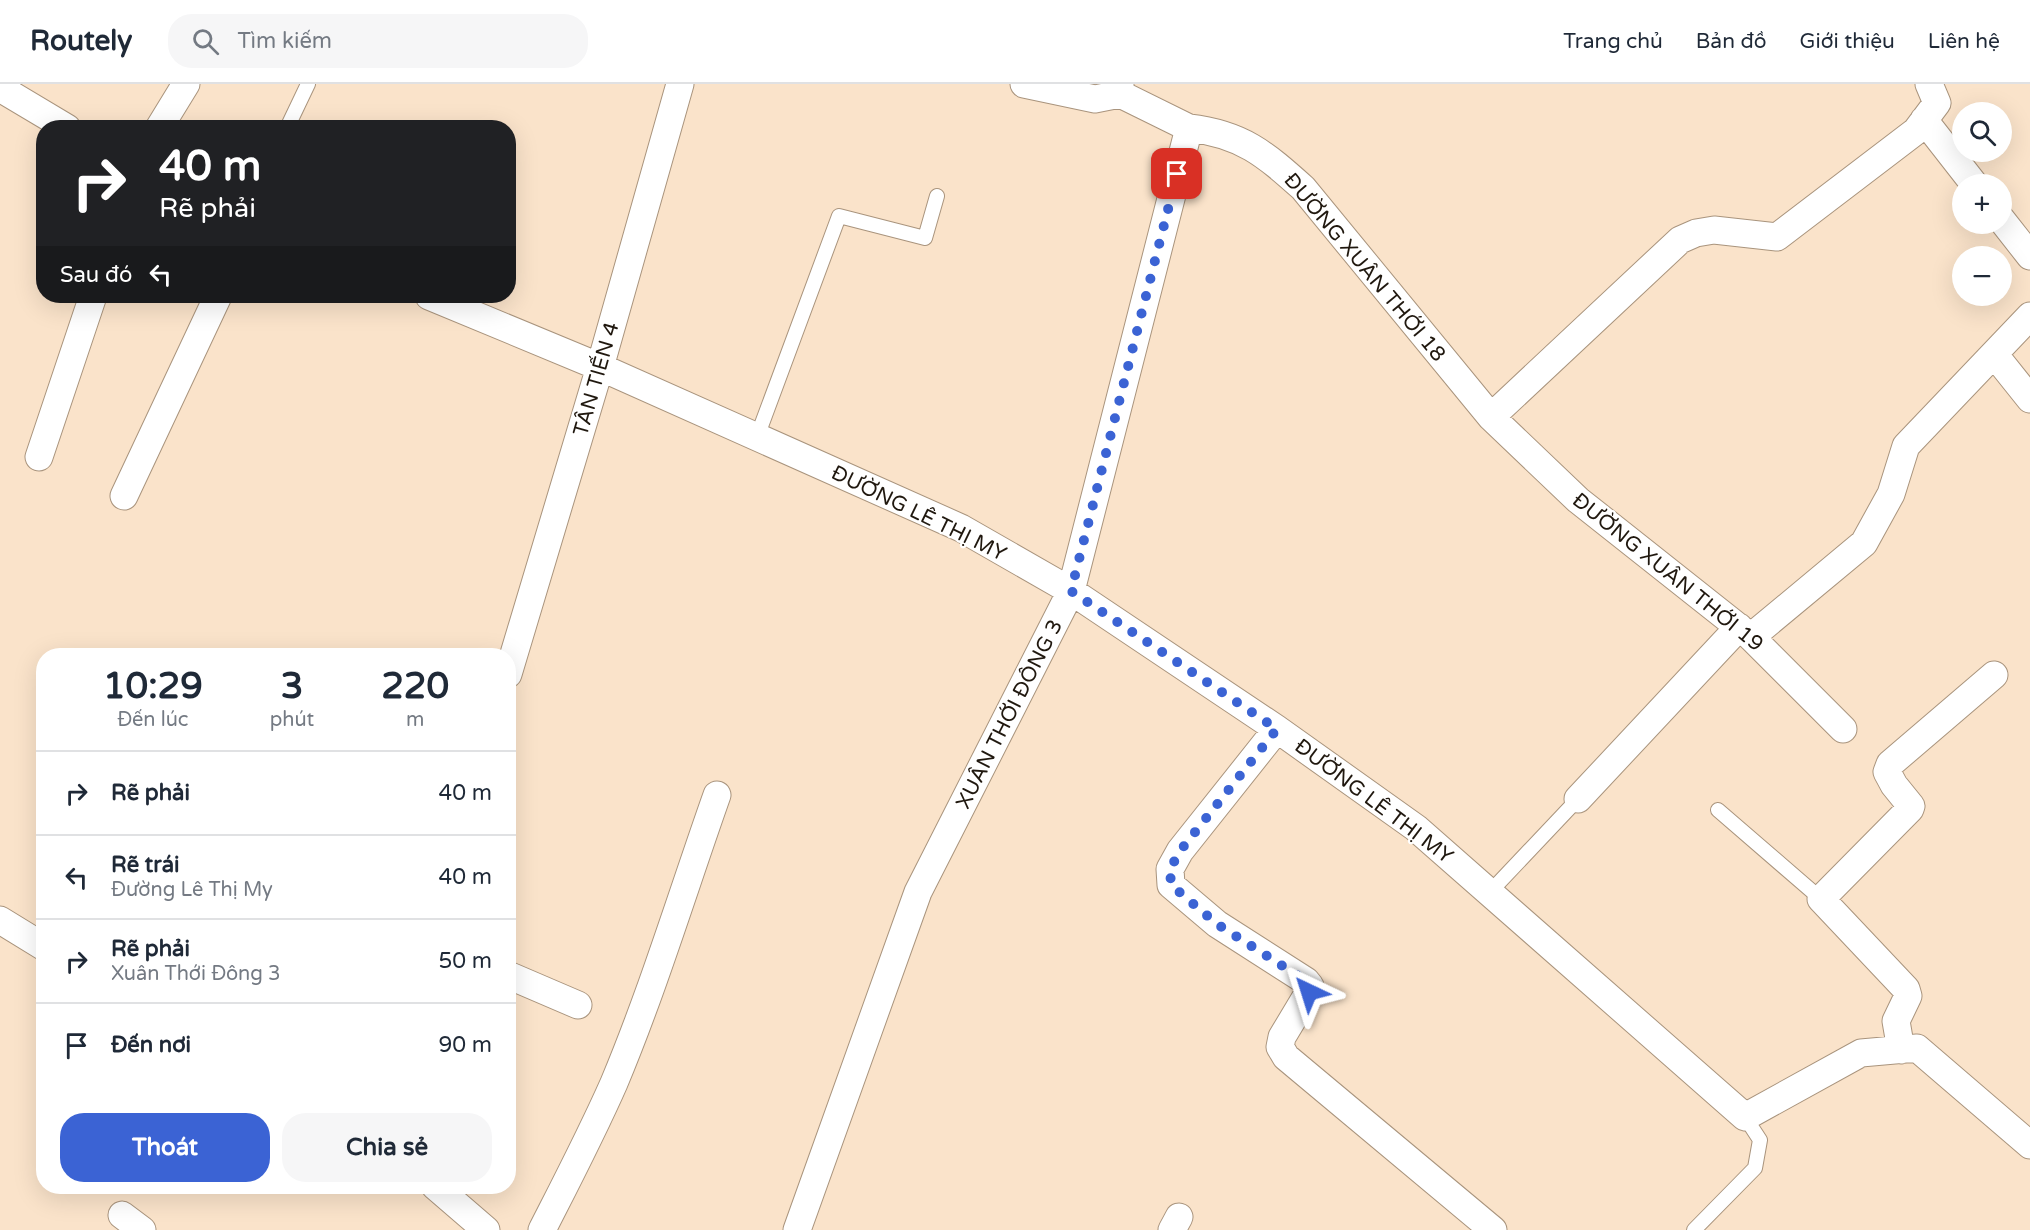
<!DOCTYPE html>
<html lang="vi">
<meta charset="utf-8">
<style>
body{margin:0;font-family:"Varela Round",sans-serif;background:#f6f6f7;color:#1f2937;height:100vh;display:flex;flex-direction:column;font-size:22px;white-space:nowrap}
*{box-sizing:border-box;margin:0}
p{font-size:20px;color:#747a83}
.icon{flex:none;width:33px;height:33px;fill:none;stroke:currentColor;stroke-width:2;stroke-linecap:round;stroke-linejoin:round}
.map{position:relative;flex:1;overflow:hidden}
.details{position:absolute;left:36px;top:564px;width:480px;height:546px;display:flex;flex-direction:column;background:#fff;border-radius:24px;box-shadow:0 6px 24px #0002}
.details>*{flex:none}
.banner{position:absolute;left:36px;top:36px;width:480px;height:183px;border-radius:24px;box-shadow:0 6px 24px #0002;background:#202124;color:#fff;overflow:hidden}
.tools{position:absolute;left:1952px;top:18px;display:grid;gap:12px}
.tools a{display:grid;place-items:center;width:60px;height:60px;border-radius:50%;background:#fff;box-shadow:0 6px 24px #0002;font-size:30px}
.pin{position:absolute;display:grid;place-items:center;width:51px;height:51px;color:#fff;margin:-26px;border-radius:12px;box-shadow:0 3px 9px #0006}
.me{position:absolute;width:66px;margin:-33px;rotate:319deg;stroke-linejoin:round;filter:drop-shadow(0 0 4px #0008)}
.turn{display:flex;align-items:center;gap:21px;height:126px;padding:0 24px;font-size:27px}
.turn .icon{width:78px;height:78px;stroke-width:2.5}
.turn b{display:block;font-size:42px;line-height:51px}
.then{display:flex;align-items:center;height:57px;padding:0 24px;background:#0003;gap:12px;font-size:22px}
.eta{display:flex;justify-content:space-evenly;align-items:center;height:102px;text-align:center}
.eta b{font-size:36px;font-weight:700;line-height:42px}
.action{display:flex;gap:12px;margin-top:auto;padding:12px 24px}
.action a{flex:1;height:69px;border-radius:24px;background:#3b63d4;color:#fff;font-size:24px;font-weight:700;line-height:69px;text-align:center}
.action a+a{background:#f6f6f7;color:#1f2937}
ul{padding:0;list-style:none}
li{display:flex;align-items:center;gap:18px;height:84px;padding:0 24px;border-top:2px solid #e0e1e3}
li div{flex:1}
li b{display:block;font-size:22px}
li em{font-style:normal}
header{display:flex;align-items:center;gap:36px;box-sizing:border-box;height:84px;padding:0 30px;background:#fff;border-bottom:2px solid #e0e1e3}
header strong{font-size:28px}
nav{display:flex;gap:33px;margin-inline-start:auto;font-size:21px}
.search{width:420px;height:54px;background:#f6f6f7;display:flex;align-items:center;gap:15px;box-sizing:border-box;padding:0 21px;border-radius:24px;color:#747a83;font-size:22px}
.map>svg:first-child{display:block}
</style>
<header>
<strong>Routely</strong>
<div class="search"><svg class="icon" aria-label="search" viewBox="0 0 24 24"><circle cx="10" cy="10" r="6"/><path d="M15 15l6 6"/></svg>Tìm kiếm</div>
<nav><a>Trang chủ</a><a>Bản đồ</a><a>Giới thiệu</a><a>Liên hệ</a></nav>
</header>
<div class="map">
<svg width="2030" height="1146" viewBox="0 0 2030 1146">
<rect width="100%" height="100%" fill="#fae3ca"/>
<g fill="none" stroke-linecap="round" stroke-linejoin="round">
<defs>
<path id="service" d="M287,44L308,0
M757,353L839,132L925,154L937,112
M1718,726L1821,815
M1490,808L1578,715
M1694,1146L1755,1084L1760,1056L1745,1033"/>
<path id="minor" d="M1024,0L1095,15L1120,10
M0,4L67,44
M1924,36L1974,100
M159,44L186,0
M1189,44C1242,50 1265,70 1303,104L1491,333L1578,416L1751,553L1843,645
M2001,135L2030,172
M429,212L600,283L961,444L1071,507L1277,645L1416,744L1745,1033L1861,969L1917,964L2030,1061
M1994,270L2030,315
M1491,333L1680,156L1696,149L1714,146L1777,153L1916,47L1937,19L1929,0
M39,373L93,212
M124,412L218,212
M1751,553L1864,459L1891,410L1906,362L2030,232
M508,590L600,283L680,0
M1277,645L1180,767L1170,785L1171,801L1217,840L1306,897L1310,902L1309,908L1282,953L1280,963L1286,973L1493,1146
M1578,715L1739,543
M0,836L44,863
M508,891L578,921
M1901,966L1896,937L1908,912L1906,905L1821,815L1910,725L1911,722L1894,701L1887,688L1890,680L1994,591
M435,1102L486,1146
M122,1131L142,1146
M542,1146C567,1097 592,1049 614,999C653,906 683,807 717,711
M797,1146L918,808L1071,507L1189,44L1120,10V0
M1172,1146L1179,1133"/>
</defs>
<use href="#service" stroke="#a9947d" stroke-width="16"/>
<use href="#minor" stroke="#a9947d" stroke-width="29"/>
<use href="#service" stroke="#fff" stroke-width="14"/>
<use href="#minor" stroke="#fff" stroke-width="27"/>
</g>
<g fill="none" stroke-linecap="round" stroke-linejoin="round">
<path stroke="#3b63d4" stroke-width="10" stroke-dasharray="0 18" d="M1177,90L1071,507L1277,645L1180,767L1170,785L1171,801L1217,840L1306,897L1310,902L1309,908"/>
</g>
<g text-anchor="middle" stroke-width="4.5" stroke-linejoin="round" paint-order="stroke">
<g font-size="21" fill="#20180f" stroke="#fff">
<text transform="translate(1365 183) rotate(50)" y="7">ĐƯỜNG XUÂN THỚI 18</text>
<text transform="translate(596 295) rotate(-74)" y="7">TÂN TIẾN 4</text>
<text transform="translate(919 429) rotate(26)" y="7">ĐƯỜNG LÊ THỊ MY</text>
<text transform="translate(1668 488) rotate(39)" y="7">ĐƯỜNG XUÂN THỚI 19</text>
<text transform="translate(1009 630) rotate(-63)" y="7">XUÂN THỚI ĐÔNG 3</text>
<text transform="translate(1374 717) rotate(37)" y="7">ĐƯỜNG LÊ THỊ MY</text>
</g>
</g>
</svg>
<div class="tools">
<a><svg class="icon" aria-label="search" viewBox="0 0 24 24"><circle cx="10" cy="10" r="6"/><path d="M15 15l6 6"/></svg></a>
<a>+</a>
<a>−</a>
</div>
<div class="pin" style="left:1177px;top:90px;background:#d93025"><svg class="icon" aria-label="arrive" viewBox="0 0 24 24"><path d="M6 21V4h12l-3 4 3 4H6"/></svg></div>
<svg class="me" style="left:1309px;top:908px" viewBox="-20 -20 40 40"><path d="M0-17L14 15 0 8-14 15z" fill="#3b63d4" stroke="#fff" stroke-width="4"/></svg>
<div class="banner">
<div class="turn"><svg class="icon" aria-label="right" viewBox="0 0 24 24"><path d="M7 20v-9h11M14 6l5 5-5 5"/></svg><div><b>40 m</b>Rẽ phải</div></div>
<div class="then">Sau đó<svg class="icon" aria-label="left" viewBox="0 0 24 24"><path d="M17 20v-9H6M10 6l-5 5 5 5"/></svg></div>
</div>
<section class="details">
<div class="eta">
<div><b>10:29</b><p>Đến lúc</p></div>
<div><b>3</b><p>phút</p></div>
<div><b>220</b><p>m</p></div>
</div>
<ul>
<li><svg class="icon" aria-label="right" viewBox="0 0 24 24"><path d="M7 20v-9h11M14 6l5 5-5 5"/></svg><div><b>Rẽ phải</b></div><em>40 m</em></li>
<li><svg class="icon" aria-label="left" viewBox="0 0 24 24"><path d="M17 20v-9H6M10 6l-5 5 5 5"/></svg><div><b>Rẽ trái</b><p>Đường Lê Thị My</p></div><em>40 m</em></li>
<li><svg class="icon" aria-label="right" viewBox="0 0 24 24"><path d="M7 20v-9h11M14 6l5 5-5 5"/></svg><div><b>Rẽ phải</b><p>Xuân Thới Đông 3</p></div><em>50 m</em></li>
<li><svg class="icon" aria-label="arrive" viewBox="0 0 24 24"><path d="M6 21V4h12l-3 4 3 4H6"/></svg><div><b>Đến nơi</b></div><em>90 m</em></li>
</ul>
<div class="action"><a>Thoát</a><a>Chia sẻ</a></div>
</section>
</div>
